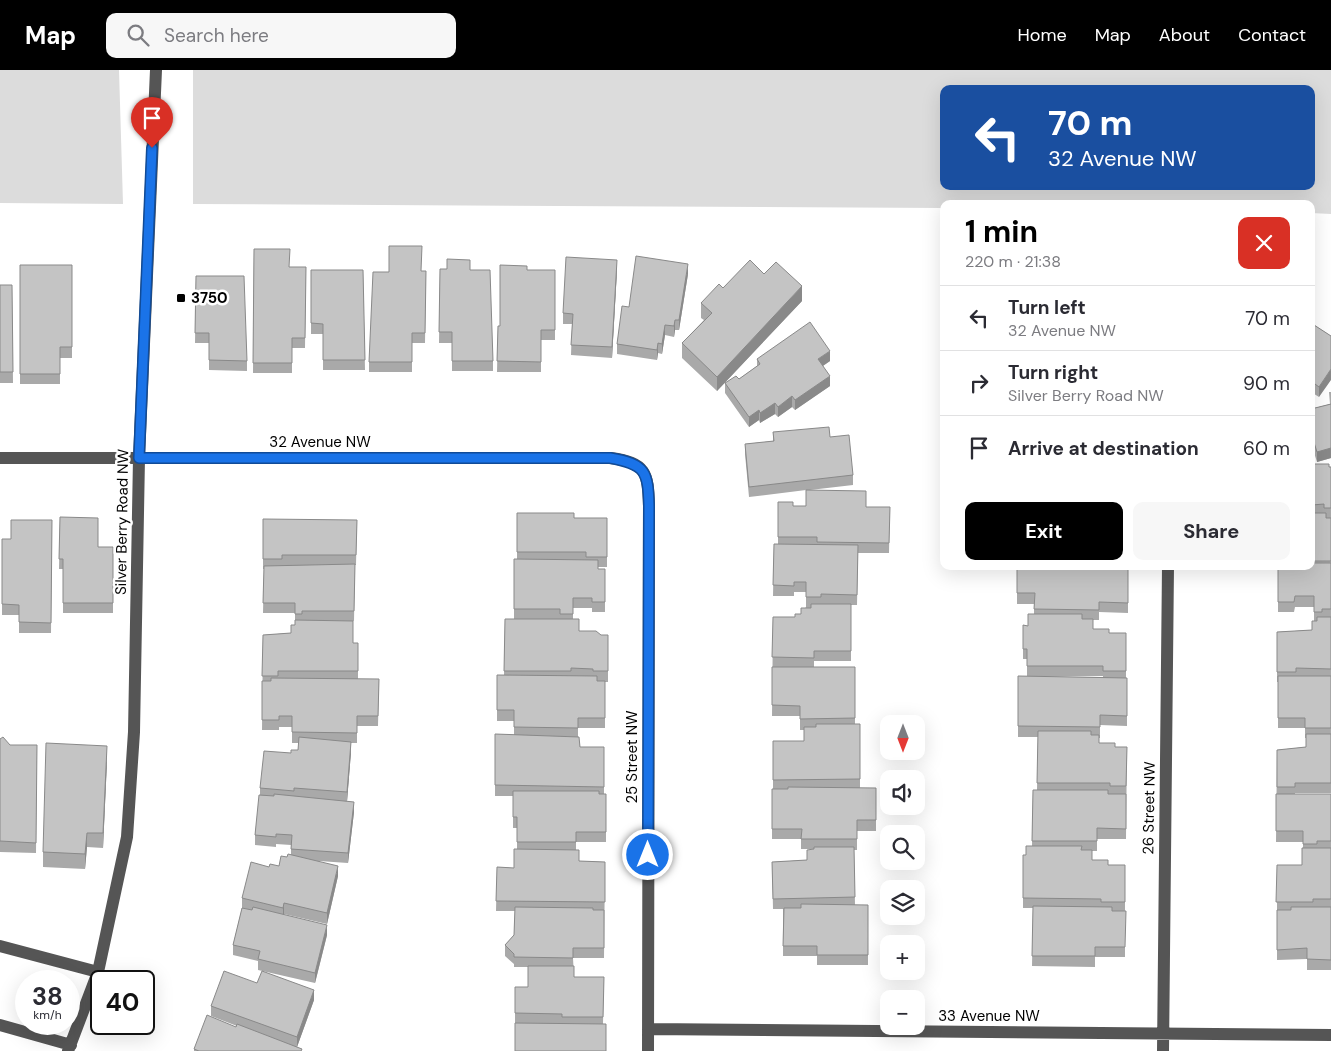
<!DOCTYPE html>
<meta charset="utf-8">
<style>
body{margin:0;font-family:"DM Sans",sans-serif;background:#f7f7f7;color:#2b2b33;height:100vh;display:flex;flex-direction:column;font-size:19px;white-space:nowrap}
*{box-sizing:border-box;margin:0}
p{font-size:16px;color:#7c7c81}
.icon{flex:none;width:28px;height:28px;fill:none;stroke:currentColor;stroke-width:2;stroke-linecap:round;stroke-linejoin:round}
.map{position:relative;flex:1;overflow:hidden}
.panel{position:absolute;left:940px;top:130px;width:375px;height:370px;display:flex;flex-direction:column;background:#fff;border-radius:10px;box-shadow:0 5px 20px #0002}
.panel>*{flex:none}
.hud{position:absolute;left:940px;top:15px;width:375px;height:105px;border-radius:10px;box-shadow:0 5px 20px #0002;background:#1a4fa0;color:#fff;overflow:hidden}
.needle{width:32px;rotate:180deg}
.tools{position:absolute;left:880px;top:645px;display:grid;gap:10px}
.tools a{display:grid;place-items:center;width:45px;height:45px;border-radius:10px;background:#fff;box-shadow:0 5px 20px #0002;font-size:25px}
.speed{position:absolute;left:15px;top:900px;display:flex;gap:10px;font-size:25px;font-weight:700;text-align:center}
.speed>*{display:grid;place-content:center;width:65px;height:65px;border-radius:50%;background:#fff;box-shadow:0 5px 20px #0002;line-height:1}
.speed small{font-size:12px;font-weight:400}
.speed .limit{border:2px solid #111;border-radius:8px;background:#fff;color:#111}
.pin{position:absolute;display:grid;place-items:center;width:42px;height:42px;color:#fff;margin:-51px -21px;border-radius:50% 50% 50% 0;rotate:-45deg;box-shadow:0 0 5px #0007}
.pin .icon{rotate:45deg}
.me{position:absolute;width:55px;margin:-28px;rotate:0deg;stroke-linejoin:round;filter:drop-shadow(0 0 4px #0008)}
.turn{display:flex;align-items:center;gap:18px;height:105px;padding:0 25px;font-size:22px}
.turn .icon{width:65px;height:65px;stroke-width:2.5}
.turn b{display:block;font-size:35px;line-height:42px}
.round{display:grid;place-items:center;flex:none;width:52px;height:52px;border-radius:10px;background:#f7f7f7}
.head{display:flex;align-items:center;justify-content:space-between;height:85px;padding:0 25px}
h1{font-size:30px;font-weight:700;line-height:38px;color:#000}
.primary-button{display:flex;gap:10px;margin-top:auto;padding:10px 25px}
.primary-button a{flex:1;height:58px;border-radius:10px;background:#000;color:#fff;font-size:20px;font-weight:700;line-height:58px;text-align:center}
.primary-button a+a{background:#f7f7f7;color:#2b2b33}
ul{padding:0;list-style:none}
li{display:flex;align-items:center;gap:15px;height:65px;padding:0 25px;border-top:1px solid #e1e1e2}
li div{flex:1}
li b{display:block;font-size:19px}
li em{font-style:normal}
header{display:flex;align-items:center;gap:30px;box-sizing:border-box;height:70px;padding:0 25px;background:#000;color:#fff}
header strong{font-size:24px}
nav{display:flex;gap:28px;margin-inline-start:auto;font-size:18px}
.search{width:350px;height:45px;background:#f7f7f7;display:flex;align-items:center;gap:12px;box-sizing:border-box;padding:0 18px;border-radius:10px;color:#7c7c81;font-size:19px}
.map>svg:first-child{display:block}
</style>
<header>
<strong>Map</strong>
<div class="search"><svg class="icon" aria-label="search" viewBox="0 0 24 24"><circle cx="10" cy="10" r="6"/><path d="M15 15l6 6"/></svg>Search here</div>
<nav><a>Home</a><a>Map</a><a>About</a><a>Contact</a></nav>
</header>
<div class="map">
<svg width="1331" height="981" viewBox="0 0 1331 981">
<rect width="100%" height="100%" fill="#fff"/>
<path fill="#dcdcdc" fill-rule="evenodd" d="M0,0H119L123,134L0,133Z
M193,0H1331V144L1311,143V134H944V138L193,134ZM944,19H1311V116H944Z"/>
<g fill="none" stroke-linecap="round" stroke-linejoin="round">
<path stroke="#555" stroke-width="12" d="M0,388H611C646,393 648,402 649,436L648,981
M0,876L98,902
M0,955L71,975
M648,959L1331,965
M68,981L98,902L127,767L134,662L139,388L156,0
M1163,981L1168,496"/>
</g>
<path fill="#a9a9a9" d="M254,179L289,197H306L305,278H292V303H253Z
M20,195H72V288H60V314H20Z
M440,199L470,200L493,291V301H452V273H439Z
M311,200H363L365,300H323V264H311Z
M527,200H555V270H541V302H497L498,256H500Z
M617,200L612,288L571,285L572,254H563V243Z
M422,201H426L425,273H412V302H369V292Z
M688,204L679,260H675L674,267L665,265L662,284L658,283L657,290L617,284V274Z
M196,206L247,291V301L209,300V273H195Z
M0,215H12L13,313H0Z
M723,218L802,231L717,321L682,288V273L704,250L701,248V233Z
M1311,253L1331,266L1319,327L1311,322Z
M757,289L830,291L823,296L830,316L795,340L792,337L778,347L775,344L760,353L759,350L749,357L725,323V313L739,309L757,296Z
M1329,322H1331V388L1317,392L1311,373V339L1330,334Z
M773,362L830,367L853,405V415L810,420L866,437H890L889,483H858L857,535H851V591H814V597H855V654H860V718H876V761H857V780H854L855,835H868V895H817V886H783V839H773L772,792L807,790L814,779H801V769H772V719H773V671H804V660H800V646H772L773,547H795L801,544L806,537V522H794V526H773L774,474H778V432L793,436H806V420L749,427L745,384V374L773,371Z
M1312,394L1331,397V723H1295V724H1331V900H1307V889L1277,890V795H1302L1303,778V772H1276L1277,680L1306,677V668H1305V658H1278V612H1277V562L1312,560L1314,551V537H1295L1294,542H1278V496H1311V452L1312,443Z
M517,443L574,448H607V497H598V499H605V542H592V538H573V549L579,561L601,565H608V612H605V658H578V667L580,677H604V724H606V772H576V780L579,791L605,792L604,888H573L574,907H604L603,954L515,981V917H528V897H514V894L505,886V875L514,865L515,841H496L497,797L514,798L517,779V758H513V726H495V664L514,665V651H497V605H504L505,549H514V489H517Z
M60,447L98,477H113V543H63V499H59Z
M52,450L51,563H19V545H2V469H11Z
M357,450L356,495H355L354,551H353V573H358V609H379L378,656H357V673H351V682L347,731L354,742L348,793L319,791L338,806L327,854L284,844V845L327,865L315,913L258,900V891L233,885V875L242,838V828L269,797L279,796L287,787L291,785V775L276,774V777L255,775V765L260,725V718L291,683L298,680L299,673H292V657H279V660H262L263,565L291,563L295,555V543H263L264,499H263V489Z
M1017,496H1128V543L1099,542V550H1093V559L1109,563H1126V608H1127V656L1100,655V668H1099V673L1115,677H1127L1126,769H1097V781H1092V790L1108,795H1125V887H1095V897L1032,896L1033,838H1023V785H1026L1032,776L1033,720H1037L1038,667H1018V606L1103,607V606H1027V589H1023V555L1028,556L1034,544V534H1017Z
M0,669L10,675H37L36,783L0,782Z
M107,691L103,778L87,777L85,799L43,797V782Z
M257,913L314,930L297,977L302,981H194V979L236,957L237,956L211,946V936Z"/>
<path fill="#898989" d="M617,190V200L612,288V277Z
M688,194V204L679,260V250Z
M802,216V231L717,321V307Z
M675,250V260L674,267V256Z
M665,255V265L662,284V274Z
M658,273V283L657,290V280Z
M830,281V291L818,299V289Z
M1331,299V310L1319,327V317Z
M830,306V316L795,340V330Z
M792,326V337L778,347V337Z
M775,333V344L760,353V343Z
M759,340V350L749,357V347Z
M1331,378V388L1317,392V382Z
M351,672V682L347,732V722Z
M107,676V691L103,778V763Z
M354,732V742L348,793V783Z
M87,763V777L85,799V784Z
M338,796V806L327,854V843Z
M284,833V844L283,848V838Z
M327,855V865L315,913V903Z
M314,920V930L297,977V967Z"/>
<path fill="#c4c4c4" stroke="#898989" d="M389,176H422L421,201H426L425,263H412V292H369L373,202H389Z
M254,179H290L289,197H306L305,268H292V293H253Z
M636,186L688,194L679,250H675L674,256L665,255L662,274L658,273L657,280L617,274L622,236L629,237Z
M566,187L617,190L612,277L571,275L573,244L563,243Z
M447,189L470,190V200H490L493,291H452V262H439L440,199H447Z
M750,190L764,204L776,192L802,216L717,307L682,273L712,243L701,233L719,214L723,218Z
M20,195H72V277H60V304H20Z
M500,195L527,196V200H555V260H541V292L497,291L498,256H500Z
M311,200H363L365,290H323V254L311,253Z
M196,206H244L247,291L209,290V263H195Z
M0,215H12L13,302H0Z
M810,252L830,281L818,289L830,306L795,330L792,326L778,337L775,333L760,343L759,340L749,347L725,313L736,306L739,309L760,294L757,289Z
M1311,253L1331,266V299L1319,317L1311,311Z
M1331,334V378L1317,382L1311,363V339Z
M829,357L830,367L849,365L853,405L749,417L745,374L774,371L773,362Z
M1312,394H1329V397H1331V438H1324V434L1312,435Z
M806,420L866,421V437H890L889,473L817,472V467H778V432H793V436H806Z
M517,443H574V448H607V487H586V482H517Z
M1312,443H1326V448H1331V491H1311Z
M60,447L98,448V477H113V533H63V489H59Z
M263,449L357,450L356,485H282V489H263Z
M11,450H52L51,553L19,552V535L2,534V469H11Z
M774,474L858,475L857,525L821,524V527H806V512H794V516L773,515Z
M514,489L598,490V499H605V532H592V528H573V544H560V539H514Z
M1311,493H1331V539H1322V542H1314V526H1295L1294,532H1278V496H1311Z
M355,494L354,541H302V544H295V533H263L264,496Z
M1017,496H1128V533L1099,532V540L1034,539L1035,523H1017Z
M811,534H851V581H814V588L772,587L773,547H795V544H801V538H811Z
M1028,544H1082V549H1093V559H1109V563H1126V601H1103V596H1027V579H1023V555L1028,556Z
M1317,547H1331V599L1296,598V602H1277V562L1312,560V551H1317Z
M505,549H579V561H596L601,565H608V601H593V599L571,598V601H504Z
M295,550L353,551V573H358V601H278V606H262L263,565L291,563V555H295Z
M772,597H855V648L800,649V636L772,635Z
M497,605L597,606V611H605V648H578V658L514,657V640H497Z
M1018,606L1127,608V646L1100,645V657L1018,656Z
M1278,606H1331V658H1305V648H1278Z
M271,608L379,609L378,646H357V663L292,662V646H279V650H262V611H271Z
M816,654H860V709L773,710V671H804V657H816Z
M1038,661H1091V665H1099V673H1115V677H1127L1126,716H1110V713H1037Z
M495,664L579,667L580,677H604V717L495,715Z
M1306,664H1331V713H1295V717H1277V680L1306,677Z
M3,667L10,675H37L36,773L0,771V669Z
M299,667L351,672L347,722L294,718V721L260,718L264,681L291,683V680H298Z
M46,673L107,676L103,763H87L85,784L43,782Z
M788,717L876,718V750H857V769H801L802,759H772V719H788Z
M1033,720H1108V724H1126V759L1097,758V771H1032Z
M513,721H599V724H606V762H576V772H517V747H513Z
M274,724L354,732L348,783L291,779L292,765L276,764V767L255,765L259,725L274,726Z
M1276,724H1331V771H1317V774H1303V761H1276Z
M1026,776H1082L1081,780H1092V790H1108V795H1125V832H1101V829L1023,828V785H1026Z
M814,777H854L855,827L773,829L772,792L807,790V780L814,779Z
M1302,778H1331V829H1313V832H1276L1277,795H1302Z
M514,779L579,780V791L605,792V832L496,831L497,797L514,798Z
M288,784L338,796L327,843L284,833L283,838L242,828L251,792L269,797L270,794L279,796L281,786L287,787Z
M801,834L868,835V885H817V876H783L784,838H801Z
M1033,836L1112,837V841H1126L1125,877H1095V886H1032Z
M253,837L327,855L315,903L258,889L260,881L233,875L242,838L252,840Z
M515,837L593,838V840H604V878H573V888L514,887V884L505,875L514,865Z
M1291,837H1331V890L1307,889V878L1277,880V840H1291Z
M528,896H574V907H604L603,947H562V944L515,943V917H528Z
M224,901L257,913L262,901L314,920L297,967L211,936Z
M207,945L236,957L237,954L302,979L301,981H199L194,979Z
M515,953L606,954V981H515Z"/>
<g fill="none" stroke-linecap="round" stroke-linejoin="round">
<defs>
<path id="route" d="M152,78L139,388H610C646,394 648,402 649,436L648,785"/>
</defs>
<use href="#route" stroke="#114b97" stroke-width="12"/>
<use href="#route" stroke="#1a73e8" stroke-width="9"/>
</g>
<rect fill="#000" stroke="#fff" stroke-width="2" x="176" y="223" width="10" height="10" rx="2.5"/>
<g text-anchor="middle" stroke-width="5" stroke-linejoin="round" paint-order="stroke">
<g font-size="15" font-weight="bold" fill="#000" stroke="#fff" text-anchor="start">
<text x="191" y="233">3750</text>
</g>
<g font-size="15" fill="#000" stroke="#fff">
<text x="320" y="377">32 Avenue NW</text>
<text transform="translate(122 452) rotate(-89)" y="5">Silver Berry Road NW</text>
<text transform="translate(632 687) rotate(-90)" y="5">25 Street NW</text>
<text transform="translate(1149 738) rotate(-89)" y="5">26 Street NW</text>
<text x="989" y="951">33 Avenue NW</text>
</g>
</g>
</svg>
<div class="tools">
<a><svg class="needle" viewBox="-14 -14 28 28"><path d="M0-13l5 13h-10z" fill="#e53935"/><path d="M0 13l5-13h-10z" fill="#7c7c81"/></svg></a>
<a><svg class="icon" aria-label="sound" viewBox="0 0 24 24"><path d="M4 9h4l5-4v14l-5-4H4zM17 9q2 3 0 6"/></svg></a>
<a><svg class="icon" aria-label="search" viewBox="0 0 24 24"><circle cx="10" cy="10" r="6"/><path d="M15 15l6 6"/></svg></a>
<a><svg class="icon" aria-label="layers" viewBox="0 0 24 24"><path d="M12 4l9 5-9 5-9-5zM3 14l9 5 9-5"/></svg></a>
<a>+</a>
<a>−</a>
</div>
<div class="speed"><div>38<small>km/h</small></div><div class="limit">40</div></div>
<div class="pin" style="left:152px;top:78px;background:#d93025"><svg class="icon" aria-label="arrive" viewBox="0 0 24 24"><path d="M6 21V4h12l-3 4 3 4H6"/></svg></div>
<svg class="me" style="left:648px;top:785px" viewBox="-20 -20 40 40"><circle r="17" fill="#1a73e8" stroke="#fff" stroke-width="3"/><path d="M0-11L8 9 0 5-8 9z" fill="#fff"/></svg>
<div class="hud">
<div class="turn"><svg class="icon" aria-label="left" viewBox="0 0 24 24"><path d="M17 20v-9H6M10 6l-5 5 5 5"/></svg><div><b>70 m</b>32 Avenue NW</div></div>
</div>
<section class="panel">
<div class="head"><div><h1>1 min</h1><p>220 m · 21:38</p></div><a class="round" style="background:#d93025;color:#fff"><svg class="icon" aria-label="close" viewBox="0 0 24 24"><path d="M6 6l12 12M18 6L6 18"/></svg></a></div>
<ul>
<li><svg class="icon" aria-label="left" viewBox="0 0 24 24"><path d="M17 20v-9H6M10 6l-5 5 5 5"/></svg><div><b>Turn left</b><p>32 Avenue NW</p></div><em>70 m</em></li>
<li><svg class="icon" aria-label="right" viewBox="0 0 24 24"><path d="M7 20v-9h11M14 6l5 5-5 5"/></svg><div><b>Turn right</b><p>Silver Berry Road NW</p></div><em>90 m</em></li>
<li><svg class="icon" aria-label="arrive" viewBox="0 0 24 24"><path d="M6 21V4h12l-3 4 3 4H6"/></svg><div><b>Arrive at destination</b></div><em>60 m</em></li>
</ul>
<div class="primary-button"><a>Exit</a><a>Share</a></div>
</section>
</div>
